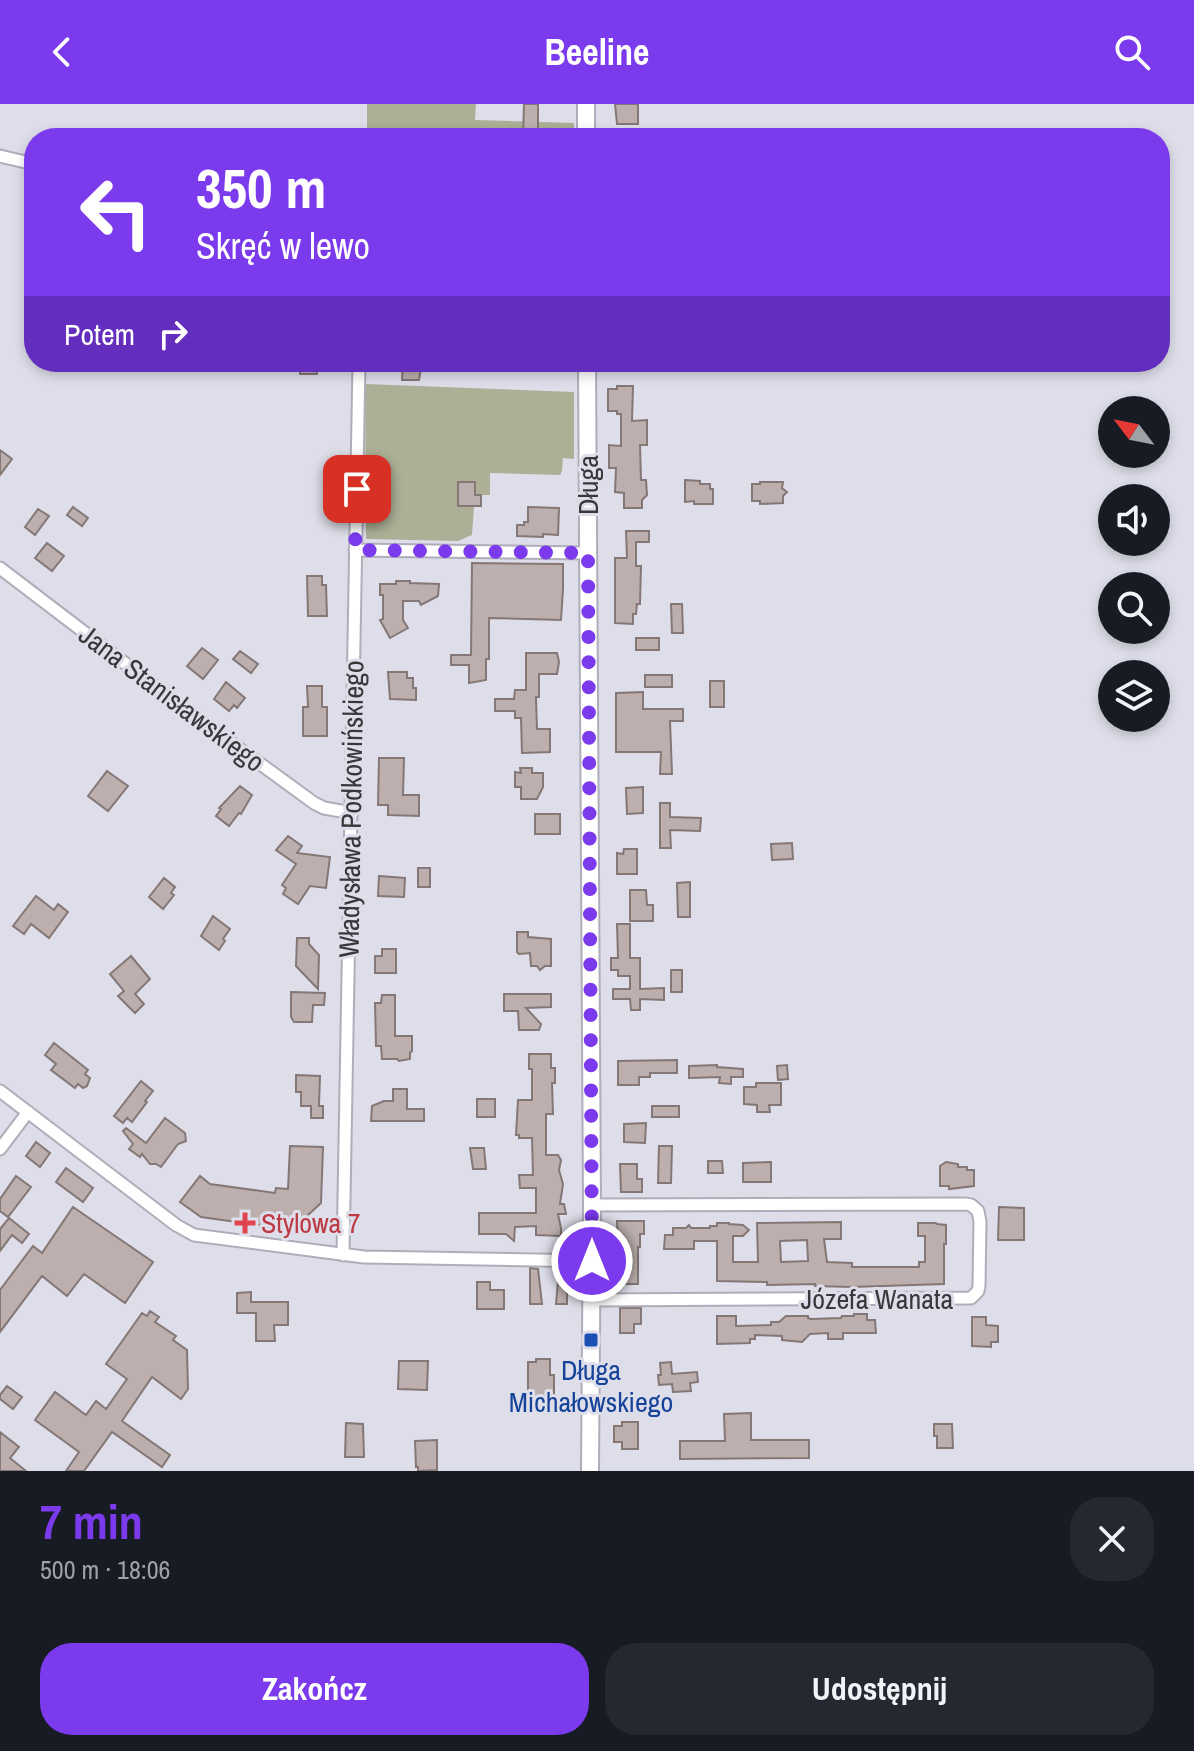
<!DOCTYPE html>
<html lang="pl">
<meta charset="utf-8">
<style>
body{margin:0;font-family:"Archivo Narrow",sans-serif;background:#242831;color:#f1f3f6;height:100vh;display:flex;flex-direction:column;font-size:30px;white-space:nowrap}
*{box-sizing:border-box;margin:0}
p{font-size:26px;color:#9ea1a6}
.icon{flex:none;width:44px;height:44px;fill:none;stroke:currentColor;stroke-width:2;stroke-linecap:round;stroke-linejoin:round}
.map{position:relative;height:1367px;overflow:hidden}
.details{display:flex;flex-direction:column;background:#171b24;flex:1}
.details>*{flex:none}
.banner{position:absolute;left:24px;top:24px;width:1146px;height:244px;border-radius:32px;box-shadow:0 4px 12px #0003;background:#7c3aed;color:#fff;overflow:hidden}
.needle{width:52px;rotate:302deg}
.fabs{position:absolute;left:1098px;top:292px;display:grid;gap:16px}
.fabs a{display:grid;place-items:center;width:72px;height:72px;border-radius:50%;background:#171b24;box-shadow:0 4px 12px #0003;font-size:40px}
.pin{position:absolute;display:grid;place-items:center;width:68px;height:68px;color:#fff;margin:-34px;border-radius:16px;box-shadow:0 4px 12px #0006}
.me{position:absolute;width:88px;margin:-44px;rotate:0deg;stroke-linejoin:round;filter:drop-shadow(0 0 6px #0008)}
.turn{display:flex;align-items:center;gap:28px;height:168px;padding:0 40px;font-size:36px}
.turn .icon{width:104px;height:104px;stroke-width:2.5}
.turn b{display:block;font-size:56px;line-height:68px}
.then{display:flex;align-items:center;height:76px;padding:0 40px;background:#0003;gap:16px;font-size:30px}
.round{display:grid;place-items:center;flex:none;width:84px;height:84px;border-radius:32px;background:#242831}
.headline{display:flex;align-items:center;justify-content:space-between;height:136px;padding:0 40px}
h1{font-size:48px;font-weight:700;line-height:60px;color:#7c3aed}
.primary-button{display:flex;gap:16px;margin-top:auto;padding:16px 40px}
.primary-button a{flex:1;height:92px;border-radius:32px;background:#7c3aed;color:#fff;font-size:32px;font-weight:700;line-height:92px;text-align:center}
.primary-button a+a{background:#242831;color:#f1f3f6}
header{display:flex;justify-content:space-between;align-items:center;height:104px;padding:0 40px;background:#7c3aed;color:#fff;font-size:36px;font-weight:700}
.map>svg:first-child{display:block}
</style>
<header><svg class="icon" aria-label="back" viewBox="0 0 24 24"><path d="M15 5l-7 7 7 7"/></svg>Beeline<svg class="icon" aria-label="search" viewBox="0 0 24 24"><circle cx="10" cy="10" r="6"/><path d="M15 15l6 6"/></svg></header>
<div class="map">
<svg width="1194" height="1367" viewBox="0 0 1194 1367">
<rect width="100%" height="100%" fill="#dedeea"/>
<path fill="#adaf96" d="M367,0H476L475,16L574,19V34H367Z
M365,280L574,288V355L563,354L562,367L560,371L490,369V391H475L474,378H459L458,402H474L472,431L458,437L366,435Z"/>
<path fill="#bcafad" stroke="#847776" stroke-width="2" fill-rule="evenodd" d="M524,0H538V34H523Z
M615,0H638V20H617Z
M300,258H317V270H300Z
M403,258H422L419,276H402Z
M617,282H633L632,317L647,316V341H640L641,376H646L647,391L642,396V404H624V389L615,388L616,364H609V341L621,342V310H617V307H608V285H617Z
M0,346L12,355L0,371Z
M685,376L700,377V380H710V385H713V400H694V397L685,398Z
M458,378H475V391H481V402H458Z
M760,378H783L782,384L787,388L783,392V399L760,400V397H752V380H760Z
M73,403L88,414L82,422L67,411Z
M528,403L559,404L558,431L543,430V433L517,432V421H524V418H528Z
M38,405L49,412L35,431L25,423Z
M626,427H649V438H636V462H641L640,500H637L636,510H633V520L615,519V454H627Z
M47,439L64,452L52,467L35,454Z
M472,459L563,460V485L561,516L489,514V555H486V576L469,579V561H451V551H471Z
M307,472H322V481H326L327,512H308Z
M396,477H410V479L439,480L438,492L421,501L419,497H403V516L408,524L390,534L380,516L383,515V491H380V480H396Z
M671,500H682L683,529H672Z
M636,534H659V546H636Z
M202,544L218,556L203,575L187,562Z
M240,547L258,560L251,569L233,555Z
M526,549H557L559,558L557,570H539V593H536L537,625H550V648L522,649L521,614H515V607H495V595H514L515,586H526Z
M388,568H407V574H413V584H416V596L390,595Z
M645,571H672V583H645Z
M710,577H724V603H710Z
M226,578L245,594L237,604L234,601L229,607L214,595Z
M307,582H322V603H327V632H303V603H308Z
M643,588V605H683V617H670L672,670H660L661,648H616V589Z
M379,654H404L403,691H419V712L388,711V701H378Z
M520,664H532V669H543V683L537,695H521V683H515V668L521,669Z
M107,667L128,682L108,707L88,692Z
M240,682L252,691L241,710L239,709L229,722L216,712L221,705L219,704Z
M643,683V709L627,710L626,684Z
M660,699H670V713L701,714L700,727L670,726L671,744H660Z
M535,710H560V730H535Z
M288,732L302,742L297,749L330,753L326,784L310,782L298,800L283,790L286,784L282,781L296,760L276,746Z
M792,739L793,755L772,756L771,740Z
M624,745H637V770H617V749L623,750Z
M418,764H430V783H418Z
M379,772L405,774L404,793L378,792Z
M164,774L175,783L171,789L174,791L163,805L149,793Z
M690,778V813H678L677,779Z
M630,786H646L647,801H653V817H630Z
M36,792L54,806L58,800L68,808L49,834L31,820L24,830L13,822Z
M213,812L230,825L223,835L225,837L219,846L201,832Z
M617,820H630V854H640V885L664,884V896L640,895V906H631L630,895H613V885H630V872H618V866H611V854H618Z
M517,828H528V833L551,835V862H545L540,866L537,862H531L530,849L519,850L517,848Z
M297,834H309V840L319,851L318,885L296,862Z
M382,845H396V869H375V852H382Z
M131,852L150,875L135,890L144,900L135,909L118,892L124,887L110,870Z
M671,866H682V888H671Z
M291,888L325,889L324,901H313L312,918H294L291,913Z
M504,890H551V903L526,904L541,920L539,926H519L518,907H504Z
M382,891H395V932H412V947L410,949V955L399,957L397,955H382L381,942H376L375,899H381Z
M54,939L88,966L85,970L90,974L87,982L83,984L78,980L75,984L51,966L56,960L45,951Z
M529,950H551V964H555V979H552L553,1010H546V1051H558L561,1056L559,1066L563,1080L560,1100H564L566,1110H558L561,1124V1132L536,1131V1122L515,1123L514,1137L506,1130H479V1109H536V1084H520L519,1071H533L532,1034H519V1031H516L518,996H532V965H529Z
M677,956V969H650V973H639V981H618V957Z
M717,961V963L743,965V973H731V980L719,979L720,973L689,974V962Z
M787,961L788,975L778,976L777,962Z
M296,971L320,972L319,1002H323V1014H311V1002H301V988H296Z
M141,977L153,987L145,997L147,998L132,1018L127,1014L123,1019L114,1012Z
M756,979H781V1001H769L770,1008H757V1001L744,1000V983H756Z
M393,985H407V1005H424V1017H371L372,1002L384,997H393Z
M477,995H495V1013H477Z
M652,1002H679V1013H652Z
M165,1014L185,1029L186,1037L178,1040L161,1063L156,1060H150L142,1050L140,1053L129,1045L133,1040L123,1027L126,1024L146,1039Z
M646,1019L645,1039L624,1038V1020Z
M36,1038L50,1049L40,1063L26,1052Z
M290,1042L323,1043L321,1099L292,1126L201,1113L180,1098L200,1072L210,1080L275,1089L276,1084L288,1085Z
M659,1042H672L671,1079H658Z
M470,1044H484L486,1065H473Z
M708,1057H722L723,1069H708Z
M771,1058V1078H743V1059Z
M946,1058L958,1060V1063H967V1066H974V1082L949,1085V1082H940V1062Z
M620,1060H637V1075H642V1088H621Z
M66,1064L93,1084L83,1098L56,1078Z
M16,1072L31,1083L8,1113L0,1107V1095Z
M73,1103L153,1158L125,1199L84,1170L67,1192L42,1172L0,1228V1186L33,1142L42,1149Z
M999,1103L1024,1104V1136H998Z
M9,1114L29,1130L22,1139L12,1131L0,1147V1125Z
M617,1117H644V1130H640V1143H638V1180H620Z
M841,1118V1135H824L827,1158L852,1159V1163H919V1158H925V1132H918V1119H936L937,1120L946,1121V1140H944V1180L852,1183L815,1182V1180L767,1181V1178L717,1177V1137H694V1145H664L665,1131H673V1124H686L689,1121L691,1124H710V1122H717V1119H729V1120L743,1121L749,1126L743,1132H733V1158H758L757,1119ZM807,1136L808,1157L781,1158L780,1137Z
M530,1164L538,1165L542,1200H530Z
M559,1165H567V1200H556Z
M477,1178H490V1186H504V1205H477Z
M251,1188V1198H288V1221H274L275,1237H256V1209H237V1189Z
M620,1204H641V1220H634V1229H620Z
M150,1207L159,1213L155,1218L176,1232L173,1236L187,1246L188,1285L181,1295L152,1273L122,1317L170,1351L162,1363L112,1328L84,1367H66L79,1348L35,1316L55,1288L86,1311L96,1297L106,1305L127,1275L106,1260L142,1209L147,1212Z
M854,1210H867V1216H875L876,1229H843V1235H828V1229L810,1230L802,1238L782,1236V1232L755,1231V1235H750V1239L717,1240V1212H736V1222L771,1221V1218H779L786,1212H808V1214L811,1215L841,1214L842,1212H854Z
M972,1213H986V1221L998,1222V1238H991V1243L972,1242Z
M536,1255H550V1271H554V1305L535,1304V1294H528V1258H536Z
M399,1257H428L427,1286L398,1285Z
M671,1258L672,1270L697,1268L698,1278L690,1279L691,1287L673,1288L672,1280L659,1281L658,1271H661L660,1259Z
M7,1282L22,1293L13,1305L0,1295V1291Z
M751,1309V1336H809V1354L680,1355V1337H725L724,1310Z
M622,1318H638V1345H622V1338H614V1322H622Z
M346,1319L363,1320L364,1353H345Z
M934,1320H952L953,1344H937V1332H934Z
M0,1328L19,1343L10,1354L26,1367H0Z
M437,1336V1366L418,1367V1363H416L415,1337Z"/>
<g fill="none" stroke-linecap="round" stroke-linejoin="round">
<defs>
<path id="street" d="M0,52L34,60
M355,446L588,449
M0,464L181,602L314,699L324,704L352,709
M0,987L176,1121L194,1131L364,1153L592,1157
M0,1045L28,1008
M343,1151L359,258
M592,1196L971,1194L978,1187L979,1182L980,1118L978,1107L971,1101L966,1100L592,1101"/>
<path id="secondary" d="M586,34V0
M587,258L592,1101L590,1367"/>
</defs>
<use href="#street" stroke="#aeadb9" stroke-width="15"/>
<use href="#secondary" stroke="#aeadb9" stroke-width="20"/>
<use href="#street" stroke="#fff" stroke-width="11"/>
<use href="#secondary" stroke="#fff" stroke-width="16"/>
</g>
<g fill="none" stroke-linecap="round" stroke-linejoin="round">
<path stroke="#7c3aed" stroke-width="14" stroke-dasharray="0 25.2" d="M357,385L355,446L588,449L592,1157"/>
</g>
<path fill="#e0444e" stroke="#dedeea" stroke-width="3" d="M241 1107h8v8h8v8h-8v8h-8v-8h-8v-8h8z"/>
<rect fill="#1a4fb4" stroke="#dedeea" stroke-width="3" x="583" y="1228" width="16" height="16" rx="4"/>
<g text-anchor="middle" stroke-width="6" stroke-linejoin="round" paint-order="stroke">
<g font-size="28" fill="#38383c" stroke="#dedeea">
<text transform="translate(588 381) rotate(-90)" y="10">Długa</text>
<text transform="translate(172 594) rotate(37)" y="10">Jana Stanisławskiego</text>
<text transform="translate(351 705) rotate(-89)" y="10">Władysława Podkowińskiego</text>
<text x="877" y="1205">Józefa Wanata</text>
</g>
<g font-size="28" fill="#be3a42" stroke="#dedeea" text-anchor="start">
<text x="261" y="1129">Stylowa 7</text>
</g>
<g font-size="28" fill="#164399" stroke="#dedeea">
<text x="591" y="1276">Długa<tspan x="591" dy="32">Michałowskiego</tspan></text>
</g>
</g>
</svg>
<div class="fabs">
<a><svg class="needle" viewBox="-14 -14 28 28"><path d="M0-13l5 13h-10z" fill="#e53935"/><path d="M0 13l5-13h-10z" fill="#9ea1a6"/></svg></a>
<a><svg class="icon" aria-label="sound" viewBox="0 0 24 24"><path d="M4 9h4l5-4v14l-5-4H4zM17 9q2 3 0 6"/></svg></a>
<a><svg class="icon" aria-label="search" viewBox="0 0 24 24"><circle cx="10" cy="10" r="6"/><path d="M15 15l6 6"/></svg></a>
<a><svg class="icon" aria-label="layers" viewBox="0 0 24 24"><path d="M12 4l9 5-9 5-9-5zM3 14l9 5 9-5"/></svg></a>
</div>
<div class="pin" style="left:357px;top:385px;background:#d93025"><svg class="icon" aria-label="arrive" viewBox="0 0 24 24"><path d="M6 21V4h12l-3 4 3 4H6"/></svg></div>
<svg class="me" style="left:592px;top:1157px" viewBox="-20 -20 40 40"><circle r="17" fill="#7c3aed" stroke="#fff" stroke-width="3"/><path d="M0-11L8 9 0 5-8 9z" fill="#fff"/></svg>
<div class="banner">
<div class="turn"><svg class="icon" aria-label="left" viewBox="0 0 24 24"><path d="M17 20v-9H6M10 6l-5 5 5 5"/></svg><div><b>350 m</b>Skręć w lewo</div></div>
<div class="then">Potem<svg class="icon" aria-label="right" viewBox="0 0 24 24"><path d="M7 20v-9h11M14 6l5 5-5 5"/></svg></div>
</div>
</div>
<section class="details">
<div class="headline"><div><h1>7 min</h1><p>500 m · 18:06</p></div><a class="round"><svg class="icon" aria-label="close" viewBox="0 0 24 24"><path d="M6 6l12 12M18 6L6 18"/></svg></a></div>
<div class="primary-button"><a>Zakończ</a><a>Udostępnij</a></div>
</section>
